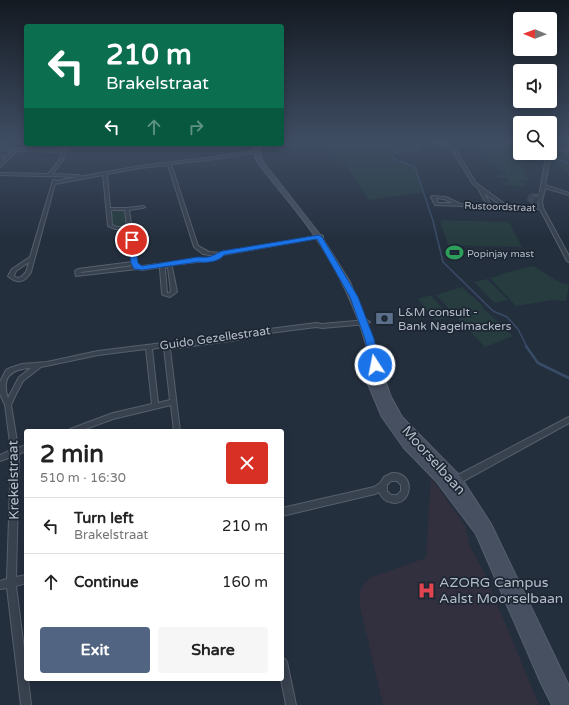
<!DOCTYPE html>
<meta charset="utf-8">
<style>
body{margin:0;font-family:"Varela Round",sans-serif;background:#f6f6f6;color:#222;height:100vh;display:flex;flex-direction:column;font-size:15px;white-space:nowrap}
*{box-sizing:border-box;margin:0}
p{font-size:13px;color:#767676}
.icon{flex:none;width:22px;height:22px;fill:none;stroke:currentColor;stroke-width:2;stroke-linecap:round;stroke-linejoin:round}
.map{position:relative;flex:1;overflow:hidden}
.panel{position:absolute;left:24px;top:429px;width:260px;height:252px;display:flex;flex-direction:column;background:#fff;border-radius:4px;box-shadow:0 2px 10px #0003}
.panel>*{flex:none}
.top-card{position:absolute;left:24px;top:24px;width:260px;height:122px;border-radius:4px;box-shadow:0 2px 10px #0003;background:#0b6e4f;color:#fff;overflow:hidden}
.needle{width:26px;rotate:271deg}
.buttons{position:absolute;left:513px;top:12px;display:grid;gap:8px}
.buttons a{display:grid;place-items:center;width:44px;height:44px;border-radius:4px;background:#fff;box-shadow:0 2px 10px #0003;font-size:20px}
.pin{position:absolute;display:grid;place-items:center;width:34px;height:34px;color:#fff;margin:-17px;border:2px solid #fff;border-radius:50%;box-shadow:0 1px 4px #0007}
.me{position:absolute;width:44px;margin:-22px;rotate:349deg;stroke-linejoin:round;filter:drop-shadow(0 0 3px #0008)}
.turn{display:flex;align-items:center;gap:14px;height:84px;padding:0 16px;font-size:18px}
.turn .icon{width:52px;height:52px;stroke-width:2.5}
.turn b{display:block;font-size:28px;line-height:34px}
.lanes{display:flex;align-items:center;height:38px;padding:0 16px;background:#0003;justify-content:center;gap:20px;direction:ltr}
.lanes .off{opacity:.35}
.round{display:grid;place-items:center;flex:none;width:42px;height:42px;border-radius:4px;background:#f6f6f6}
.overview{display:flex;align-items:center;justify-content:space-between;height:68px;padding:0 16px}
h1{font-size:24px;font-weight:800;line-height:30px}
.action{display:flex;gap:8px;margin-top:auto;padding:8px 16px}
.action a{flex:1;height:46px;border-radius:4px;background:#516482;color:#fff;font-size:16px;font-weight:800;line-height:46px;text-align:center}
.action a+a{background:#f6f6f6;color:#222}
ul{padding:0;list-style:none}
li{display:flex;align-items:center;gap:12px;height:56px;padding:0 16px;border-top:1px solid #e0e0e0}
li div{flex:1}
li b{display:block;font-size:15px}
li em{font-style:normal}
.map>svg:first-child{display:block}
</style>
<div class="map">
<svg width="569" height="705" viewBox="0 0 569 705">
<rect width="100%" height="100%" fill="#242f3e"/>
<path fill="#32303f" d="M431,478L465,525L471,549L483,570L539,705H383L360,606V594L363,585L372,577L426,558Z"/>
<path fill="#263c3f" d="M316,140H406L405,144L418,147L419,150L414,152H397L391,158C397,163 407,162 415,167L423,192L369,200L344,163L317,143Z
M471,140H520V146L504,142L520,147L518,149L520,151L518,153L524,156V158L518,157L520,159H511L526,161L527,162H521L542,166V168L531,165L530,167L521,166L520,169L528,171L523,172L528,178V180L517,181L525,183V187L506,185L504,182L509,183V179L498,177L497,174L505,175V171L497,169L494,163L485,161L484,159H493L492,157L482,156L478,150L482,151L481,149L477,148Z
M550,148L569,151V173L564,172L565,168L550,164L547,153H550Z
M116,210H125L127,225L122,227L113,226L111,213Z
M440,220L509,222L522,247L448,245Z
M533,266L559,282L569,285L566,301L553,300L516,306L490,278L501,275L503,277L501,274Z
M487,279L508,300L494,303L474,282Z
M462,287L483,306L482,307L513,336L485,347L436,295Z
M431,295L449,317L435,320L418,299Z"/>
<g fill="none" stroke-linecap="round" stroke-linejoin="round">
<path stroke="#394c67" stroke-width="1.5" d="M406,140L404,142L405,144L418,147L419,150L414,152H397L391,158L415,167L433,221L443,262L493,311L507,317L518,329L527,347
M503,140L520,146
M555,158L569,162
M557,160L569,164"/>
<path stroke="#394c67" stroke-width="2.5" d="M526,346L538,363L569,378"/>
<defs>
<path id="minor" d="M8,140H11L4,148L62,150L61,144H65C68,157 59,165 52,174L78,175L80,176L78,177L0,175V173L48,174L59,161L62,153V152L17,151L0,167V164L6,158L0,157V155L8,156L13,151L2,150L0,151V148Z
M426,140H432L448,145L444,140H447L454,147L476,183L506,205L539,207L538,202L546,158L545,153H549L550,158L545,185L569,193V195L545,188L542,202L543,208L569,256V262L567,261L540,209L435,205L431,197L432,196L446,197L460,204L487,205L478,188L473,184L451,148ZM484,193L500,205H491ZM436,198L444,199L453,203H438Z
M550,147L569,150V152L550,149Z
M259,150H260V152L207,160L171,164L198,246L209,252L222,253L321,235L323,236V237L222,255C215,262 206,261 197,262C188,263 180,264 171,265L172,267L177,292L170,297L163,295L162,294L160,269L161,267L142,270L137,269L76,276L75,271L78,269L132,262L128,229H115L108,226L103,175L55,184L31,272C25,282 18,285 8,276L12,269L30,257L53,180H55L56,181L140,166L207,158ZM168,165L194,247L203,254L216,256L211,258L199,259L142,266H139L137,263L129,210L143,208L145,207L143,206L127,208H110L107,174L140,168ZM111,210H125L127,227H116L112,225ZM29,262L26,272L21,277L17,278L14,276L16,271ZM133,265L134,266L81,273V272ZM166,267L168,268L171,291L169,293H167L165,269Z
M367,320L370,322L367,324L322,328L316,327L247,336L237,340L170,349L180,431H174L171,405L113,419L80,431H69L70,429L113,413L152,404L146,349L98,355L41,367L23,381L16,394L11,405L18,448L26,445V451L19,454L16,577L26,575V583L16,586L26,665V679H28L31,705H21L7,588L0,589V581L7,579L11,457L0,461V455L11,450L5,405L0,394V382L6,370L10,368L22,364L47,362L98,351L163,343L168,345L236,336L246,332L316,323L322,324ZM162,347L164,348L170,400L158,403L152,349ZM31,368L19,377L8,398C1,377 11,369 31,368Z
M569,417V423L458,484L455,485L452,484L451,481L452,478Z
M392,473C418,472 411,509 390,502C384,501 382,497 379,492L375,494L282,516V508L374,487L380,483L384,477ZM391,481H397L401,485V491L397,495H391L387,491V485Z
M282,657L285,659L287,662L296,705H286L281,679H282Z"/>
<path id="secondary" d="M254,144H260L261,157L264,163L321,236L350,282L373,339L383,375L391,397L402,417L460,476L491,524L569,686V705H552L541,683L476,534L436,481L404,448L382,417L368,384L363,359L365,357L369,356C359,314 340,274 316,238C299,212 277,188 258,163L255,157Z"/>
</defs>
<use href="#minor" stroke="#565f6c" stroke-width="2"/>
<use href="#secondary" stroke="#565f6c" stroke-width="2"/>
<use href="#minor" fill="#38414e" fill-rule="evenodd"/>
<use href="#secondary" fill="#465061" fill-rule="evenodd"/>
</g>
<path fill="#3b4654" d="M529,194L539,197L537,203L532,204L527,200Z"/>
<path fill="#303945" d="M539,197L537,203L532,204L535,198Z"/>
<path fill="#455162" stroke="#303945" d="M540,193L539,197L535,198L529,194Z"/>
<linearGradient id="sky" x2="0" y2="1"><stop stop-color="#141a22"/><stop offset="0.59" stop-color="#3f4d63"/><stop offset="1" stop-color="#3f4d63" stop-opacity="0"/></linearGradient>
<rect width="569" height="239" fill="url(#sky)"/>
<path fill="#1a73e8" stroke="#114b97" d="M319,235L322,237L358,297L374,339L380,365L378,367L375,369L370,365L365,339L350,297L317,239L224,255C219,262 206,263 198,262L142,270L134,269L131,263L128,240L132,237L135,240L138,263L142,266L198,257C212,258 211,256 222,251Z"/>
<defs>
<symbol id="stadium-bare" viewBox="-9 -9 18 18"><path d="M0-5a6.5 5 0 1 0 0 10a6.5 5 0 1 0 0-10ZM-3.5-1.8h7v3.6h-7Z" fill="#2e9e5b" stroke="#1d2633" stroke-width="2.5" paint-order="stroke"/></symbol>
<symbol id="bank-bare" viewBox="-9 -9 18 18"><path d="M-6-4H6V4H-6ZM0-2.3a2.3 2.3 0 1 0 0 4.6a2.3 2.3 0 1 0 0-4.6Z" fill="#5c6f8a" stroke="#1d2633" stroke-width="2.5" paint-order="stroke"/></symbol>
<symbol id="hospital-bare" viewBox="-9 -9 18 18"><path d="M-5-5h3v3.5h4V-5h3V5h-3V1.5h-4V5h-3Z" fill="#e0444e" stroke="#1d2633" stroke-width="2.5" paint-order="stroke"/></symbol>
</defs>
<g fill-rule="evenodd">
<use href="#stadium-bare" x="442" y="240" width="25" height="25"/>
<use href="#bank-bare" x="372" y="306" width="25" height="25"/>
<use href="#hospital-bare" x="414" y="578" width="25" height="25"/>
</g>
<g text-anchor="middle" stroke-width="3.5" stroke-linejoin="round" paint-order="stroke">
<g font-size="10" fill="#b4bcc9" stroke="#1d2633">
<text transform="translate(500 206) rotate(2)" y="4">Rustoordstraat</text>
</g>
<g font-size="10" fill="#b4bcc9" stroke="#1d2633" text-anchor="start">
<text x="467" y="257">Popinjay mast</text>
</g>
<g font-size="12" fill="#b4bcc9" stroke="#1d2633" text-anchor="start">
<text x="398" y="316">L&amp;M consult -<tspan x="398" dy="14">Bank Nagelmackers</tspan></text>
</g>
<g font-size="12" fill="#b4bcc9" stroke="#1d2633">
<text transform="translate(215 338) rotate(-8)" y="4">Guido Gezellestraat</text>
</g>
<g font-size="14" fill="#b4bcc9" stroke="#1d2633">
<text transform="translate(434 460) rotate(48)" y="5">Moorselbaan</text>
<text transform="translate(13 480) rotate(-91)" y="5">Krekelstraat</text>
</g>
<g font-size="14" fill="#b4bcc9" stroke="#1d2633" text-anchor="start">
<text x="439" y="587">AZORG Campus<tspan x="439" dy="16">Aalst Moorselbaan</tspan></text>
</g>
</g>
</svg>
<div class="buttons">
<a><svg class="needle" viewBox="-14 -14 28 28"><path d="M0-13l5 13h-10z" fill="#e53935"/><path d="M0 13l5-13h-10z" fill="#767676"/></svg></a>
<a><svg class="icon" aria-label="sound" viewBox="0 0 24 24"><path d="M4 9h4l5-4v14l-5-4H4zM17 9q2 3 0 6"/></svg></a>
<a><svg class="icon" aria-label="search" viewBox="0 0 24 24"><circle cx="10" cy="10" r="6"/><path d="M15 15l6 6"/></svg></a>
</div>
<div class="pin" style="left:132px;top:240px;background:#d93025"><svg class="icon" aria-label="arrive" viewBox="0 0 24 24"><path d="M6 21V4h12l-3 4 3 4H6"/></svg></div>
<svg class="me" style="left:375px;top:365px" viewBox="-20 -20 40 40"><circle r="17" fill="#1a73e8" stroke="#fff" stroke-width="3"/><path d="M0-11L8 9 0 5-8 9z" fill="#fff"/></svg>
<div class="top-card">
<div class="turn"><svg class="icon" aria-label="left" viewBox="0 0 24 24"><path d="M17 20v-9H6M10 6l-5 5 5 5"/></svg><div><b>210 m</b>Brakelstraat</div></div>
<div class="lanes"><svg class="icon" aria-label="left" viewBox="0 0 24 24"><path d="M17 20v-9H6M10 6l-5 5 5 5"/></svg><svg class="icon off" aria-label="ahead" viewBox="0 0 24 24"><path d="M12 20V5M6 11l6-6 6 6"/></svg><svg class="icon off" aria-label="right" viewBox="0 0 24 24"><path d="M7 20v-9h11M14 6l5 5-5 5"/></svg></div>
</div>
<section class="panel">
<div class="overview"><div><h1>2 min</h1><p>510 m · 16:30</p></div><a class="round" style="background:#d93025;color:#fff"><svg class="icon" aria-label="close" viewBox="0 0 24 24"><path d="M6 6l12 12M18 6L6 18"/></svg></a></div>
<ul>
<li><svg class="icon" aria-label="left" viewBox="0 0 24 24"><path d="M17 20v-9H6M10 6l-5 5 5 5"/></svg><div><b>Turn left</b><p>Brakelstraat</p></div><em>210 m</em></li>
<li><svg class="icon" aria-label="ahead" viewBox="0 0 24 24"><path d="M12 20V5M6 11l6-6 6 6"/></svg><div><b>Continue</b></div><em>160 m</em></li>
</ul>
<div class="action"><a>Exit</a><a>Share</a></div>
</section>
</div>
